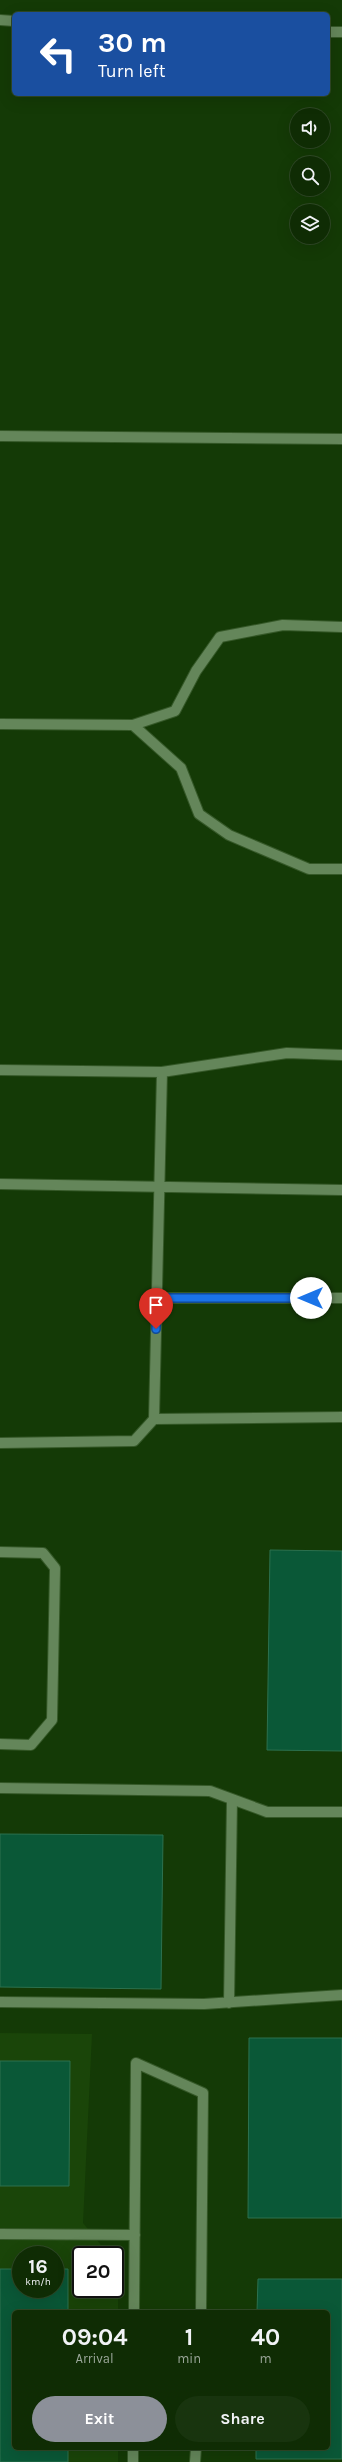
<!DOCTYPE html>
<style>
body{margin:0;font-family:Karla,sans-serif;background:#18340e;color:#f1f3f6;height:100vh;display:flex;flex-direction:column;font-size:15px;white-space:nowrap}
*{box-sizing:border-box;margin:0}
p{font-size:13px;color:#9ba79a}
.icon{flex:none;width:22px;height:22px;fill:none;stroke:currentColor;stroke-width:2;stroke-linecap:round;stroke-linejoin:round}
.map{position:relative;flex:1;overflow:hidden}
.drawer{position:absolute;left:12px;top:2310px;width:318px;height:140px;display:flex;flex-direction:column;background:#0f2c04;border-radius:6px;box-shadow:0 4px 16px #0002,0 0 0 1px #2f4826}
.drawer>*{flex:none}
.guide{position:absolute;left:12px;top:12px;width:318px;height:84px;border-radius:6px;box-shadow:0 4px 16px #0002,0 0 0 1px #2f4826;background:#1a4fa0;color:#fff;overflow:hidden}
.fabs{position:absolute;left:290px;top:108px;display:grid;gap:8px}
.fabs a{display:grid;place-items:center;width:40px;height:40px;border-radius:50%;background:#0f2c04;box-shadow:0 4px 16px #0002,0 0 0 1px #2f4826;font-size:20px}
.speed{position:absolute;left:12px;top:2246px;display:flex;gap:8px;font-size:20px;font-weight:700;text-align:center}
.speed>*{display:grid;place-content:center;width:52px;height:52px;border-radius:50%;background:#0f2c04;box-shadow:0 4px 16px #0002,0 0 0 1px #2f4826;line-height:1}
.speed small{font-size:10px;font-weight:400}
.speed .limit{border:2px solid #111;border-radius:6px;background:#fff;color:#111}
.pin{position:absolute;display:grid;place-items:center;width:34px;height:34px;color:#fff;margin:-41px -17px;border-radius:50% 50% 50% 0;rotate:-45deg;box-shadow:0 0 4px #0007}
.pin .icon{rotate:45deg}
.me{position:absolute;width:44px;margin:-22px;rotate:270deg;stroke-linejoin:round;filter:drop-shadow(0 0 3px #0008)}
.turn{display:flex;align-items:center;gap:14px;height:84px;padding:0 20px;font-size:18px}
.turn .icon{width:52px;height:52px;stroke-width:2.5}
.turn b{display:block;font-size:28px;line-height:34px}
.eta{display:flex;justify-content:space-evenly;align-items:center;height:68px;text-align:center}
.eta b{font-size:24px;font-weight:700;line-height:28px}
.action{display:flex;gap:8px;margin-top:auto;padding:8px 20px}
.action a{flex:1;height:46px;border-radius:24px;background:#8c9099;color:#fff;font-size:16px;font-weight:700;line-height:46px;text-align:center}
.action a+a{background:#18340e;color:#f1f3f6}
.map>svg:first-child{display:block}
</style>
<div class="map">
<svg width="342" height="2462" viewBox="0 0 342 2462">
<rect width="100%" height="100%" fill="#143a06"/>
<path fill="#1a4509" fill-rule="evenodd" d="M0,2033L92,2034L83,2223L109,2255H81V2289H115V2263L118,2266V2312H14V2448H118V2462H0ZM21,2255H55V2289H21Z"/>
<path fill="#0a5837" stroke="#2c714f" d="M270,1550L342,1551V1751L267,1750Z
M0,1834L163,1835L161,1989L0,1987Z
M249,2038H342V2218H248Z
M0,2061H70L69,2186H0Z
M0,2269H21V2289H55V2269H68V2312H14V2448H68V2462H0Z
M258,2279H342V2459H256V2448H328V2312H257Z"/>
<g fill="none" stroke-linecap="round" stroke-linejoin="round">
<defs>
<path id="minor" d="M0,20L14,21
M328,32H342
M0,436L342,439
M0,724L133,725L175,711L196,671L220,637L283,625L342,627
M133,725L181,768L199,814L229,835L309,869H342
M0,1070L162,1072L154,1419L134,1441L0,1443
M162,1072L287,1053L342,1055
M0,1184L342,1190
M157,1298H342
M154,1419L342,1417
M0,1552L43,1553L55,1568L52,1720L31,1745L0,1744
M0,1788L210,1791L267,1812H342
M0,2002L204,2004L342,1995
M229,2003L232,1799
M0,2234L135,2235
M134,2312L136,2063L203,2093L201,2312
M133,2462V2448
M195,2462L196,2448"/>
</defs>
<use href="#minor" stroke="#355828" stroke-width="12"/>
<use href="#minor" stroke="#64865a" stroke-width="10"/>
</g>
<g fill="none" stroke-linecap="round" stroke-linejoin="round">
<defs>
<path id="route" d="M156,1329L157,1298H311"/>
</defs>
<use href="#route" stroke="#114b97" stroke-width="10"/>
<use href="#route" stroke="#1a73e8" stroke-width="7"/>
</g>
</svg>
<div class="fabs">
<a><svg class="icon" aria-label="sound" viewBox="0 0 24 24"><path d="M4 9h4l5-4v14l-5-4H4zM17 9q2 3 0 6"/></svg></a>
<a><svg class="icon" aria-label="search" viewBox="0 0 24 24"><circle cx="10" cy="10" r="6"/><path d="M15 15l6 6"/></svg></a>
<a><svg class="icon" aria-label="layers" viewBox="0 0 24 24"><path d="M12 4l9 5-9 5-9-5zM3 14l9 5 9-5"/></svg></a>
</div>
<div class="speed"><div>16<small>km/h</small></div><div class="limit">20</div></div>
<div class="pin" style="left:156px;top:1329px;background:#d93025"><svg class="icon" aria-label="arrive" viewBox="0 0 24 24"><path d="M6 21V4h12l-3 4 3 4H6"/></svg></div>
<svg class="me" style="left:311px;top:1298px" viewBox="-20 -20 40 40"><circle r="19" fill="#fff"/><path d="M0-13L10 11 0 6-10 11z" fill="#1a73e8"/></svg>
<div class="guide">
<div class="turn"><svg class="icon" aria-label="left" viewBox="0 0 24 24"><path d="M17 20v-9H6M10 6l-5 5 5 5"/></svg><div><b>30 m</b>Turn left</div></div>
</div>
<section class="drawer">
<div class="eta">
<div><b>09:04</b><p>Arrival</p></div>
<div><b>1</b><p>min</p></div>
<div><b>40</b><p>m</p></div>
</div>
<div class="action"><a>Exit</a><a>Share</a></div>
</section>
</div>
